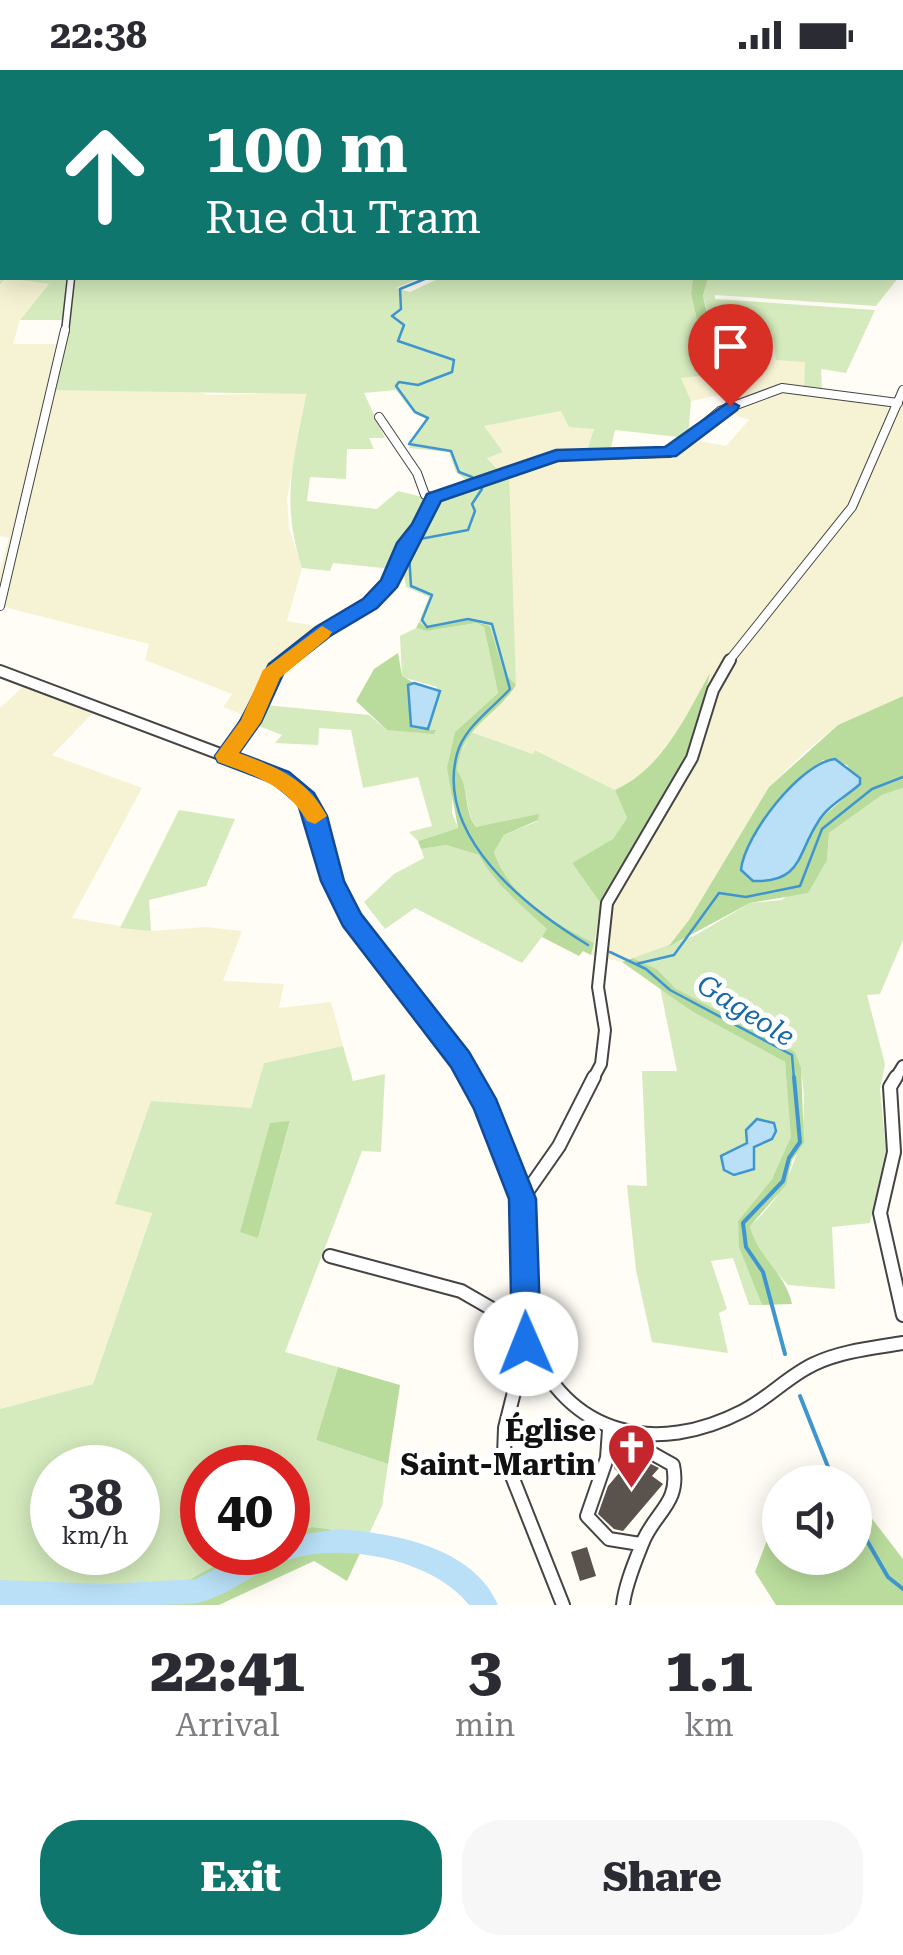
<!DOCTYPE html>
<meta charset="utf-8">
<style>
body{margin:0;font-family:"Roboto Serif",serif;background:#f7f7f7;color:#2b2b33;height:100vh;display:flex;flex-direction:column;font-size:38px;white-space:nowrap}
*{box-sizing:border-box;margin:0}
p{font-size:32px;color:#7c7c81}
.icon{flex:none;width:55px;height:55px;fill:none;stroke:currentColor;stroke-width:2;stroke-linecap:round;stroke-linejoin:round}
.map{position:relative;height:1535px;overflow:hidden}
.panel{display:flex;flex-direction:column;background:#fff;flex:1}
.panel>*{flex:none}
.hud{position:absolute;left:0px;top:0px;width:905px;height:210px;box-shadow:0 5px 25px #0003;background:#0f766e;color:#fff;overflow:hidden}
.controls{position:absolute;left:762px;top:1395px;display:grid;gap:20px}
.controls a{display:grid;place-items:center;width:110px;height:110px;border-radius:50%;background:#fff;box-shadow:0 5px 25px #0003;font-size:50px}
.speed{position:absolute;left:30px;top:1375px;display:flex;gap:20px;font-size:50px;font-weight:700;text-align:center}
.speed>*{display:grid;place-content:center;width:130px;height:130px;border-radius:50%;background:#fff;box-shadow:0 5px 25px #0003;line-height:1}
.speed small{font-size:25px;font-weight:400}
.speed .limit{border:15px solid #d22;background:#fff;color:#111}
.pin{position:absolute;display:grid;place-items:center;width:85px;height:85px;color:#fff;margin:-102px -42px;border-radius:50% 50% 50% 0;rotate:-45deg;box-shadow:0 0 10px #0007}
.pin .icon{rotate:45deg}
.me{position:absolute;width:110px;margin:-55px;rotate:359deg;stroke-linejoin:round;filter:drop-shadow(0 0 8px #0008)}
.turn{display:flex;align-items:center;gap:35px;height:210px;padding:0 40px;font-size:45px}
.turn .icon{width:130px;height:130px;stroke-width:2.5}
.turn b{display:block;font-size:70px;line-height:85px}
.eta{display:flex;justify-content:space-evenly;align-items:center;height:170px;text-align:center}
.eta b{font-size:60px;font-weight:800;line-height:70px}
.cta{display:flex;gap:20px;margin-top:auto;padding:20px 40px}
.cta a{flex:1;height:115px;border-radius:40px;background:#0f766e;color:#fff;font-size:40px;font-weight:800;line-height:115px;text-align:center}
.cta a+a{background:#f7f7f7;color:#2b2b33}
.status{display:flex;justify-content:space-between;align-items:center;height:70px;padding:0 50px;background:#fff;direction:ltr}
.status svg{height:28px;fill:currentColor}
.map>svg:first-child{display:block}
</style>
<div class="status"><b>22:38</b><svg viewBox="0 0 49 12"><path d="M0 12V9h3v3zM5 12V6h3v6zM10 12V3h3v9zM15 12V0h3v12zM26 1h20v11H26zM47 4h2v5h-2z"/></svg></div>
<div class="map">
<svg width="903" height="1535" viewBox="0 0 903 1535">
<rect width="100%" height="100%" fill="#fffdf5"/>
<path fill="#f6f3d4" d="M6,208L49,214L20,250L13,274H58L208,325L306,323L287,429L289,458L302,498L287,551L321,557L265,603L246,646L223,637L232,624L145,590L149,574L0,536V501L9,468L0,466V216Z
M716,270L775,273L806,292L804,320L903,332V626L838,655L805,682L769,717L689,850L668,877L622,892L591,885L601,834L695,669L709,607L675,665L639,709L615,720L536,680L533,684L471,662L487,642L508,628L502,404L487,387L503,382L483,356L561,341L594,359L586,383L647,387L700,371L726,376L749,350L723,341L740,333L731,323L691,331L681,308L710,305L707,294L719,292Z
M26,614L96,640L52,685L142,718L72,848L151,861L206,857L242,861L223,911L284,914L279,938L331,932L343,976L264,993L251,1038L115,1133L152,1142L93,1314L0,1339V638Z"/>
<path fill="#d5ebbd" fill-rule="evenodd" d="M279,0H690L278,2Z
M2,176V208H420L396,218L410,222L440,208H693L691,224L710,305L681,308L691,331L688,368L615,360L609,386L586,384L594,359L569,357L561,341L484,356L503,382L487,388L501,403L509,401L516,615L504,604L490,556L470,550L425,558L419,552L429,527L406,517L403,500L333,493L330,501L302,498C280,429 294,392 306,324L47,320L64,250H20L49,214L6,208L0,215ZM396,320L413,342L426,348L409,378L449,382L456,402L471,414L435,430L398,421L377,439L307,431L310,407L346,409L347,379H374L369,368H385L364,323Z
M708,208H898L876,236L715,225V229L875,240L846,303L821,299L822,323L804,321L805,292L776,290L774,273L716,270L703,226Z
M478,553L484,557L498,623L455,662L452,743L458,758L418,771L409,762L432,756L418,707L363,718L351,660L319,658L318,675L275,673L282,665L254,654L265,635L369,645L387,660H435L428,659L437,617L402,607L400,566L416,558L427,561Z
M471,662L533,684L535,680L615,720L627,748L613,770L572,793L601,834L594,873C552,853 510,828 494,782L504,765L538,751L476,757C464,739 470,719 457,700L459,686Z
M903,718V870L880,924L867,925L885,994L880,1019L886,1080L870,1153L832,1157L835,1219L788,1215L754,1177L750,1155C798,1119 817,1038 795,983L675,918L657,899L633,888L694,866L750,833L782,830L827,790L829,763L882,725Z
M179,740L235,749L206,816L149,830L151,861L120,858Z
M446,775L479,785C494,814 523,836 548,859L522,893L415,838L385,859L364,832L394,804L424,788L421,779Z
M660,917L693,942L785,992L792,1067L772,1109L738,1151L740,1177L762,1235H749L733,1188L711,1191L727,1239L719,1243L728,1283L652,1272L636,1200L627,1115L647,1116L642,1001H677Z
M343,976L353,1011L385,1004L381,1082L362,1081L285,1282L338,1297L316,1370L388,1394L382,1436L369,1464L312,1457L288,1464V1398H202V1482L238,1483L185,1512L113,1515L119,1535H0V1339L93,1314L152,1143L115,1134L151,1031L251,1038L264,993ZM290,1052L258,1168H257L270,1053ZM52,1398H138V1482H52Z"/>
<path fill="#b9dc9c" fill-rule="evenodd" d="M693,208H708L703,226L719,293L707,294L691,224Z
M470,550L490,556L504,603L516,615C496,647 462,655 457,700C470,718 463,740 476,757L539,744L538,750L504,765L494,782C510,828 553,853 594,873L591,885L583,881L579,886L542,867L547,859C523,836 494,814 479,785L446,775L421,779L418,771L458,758L447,698L455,662L498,623L484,557L477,553L427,561L416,558L419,552L426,558Z
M398,583L402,606L414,613L408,615L413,658L436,660L434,664L387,660L356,631L374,599Z
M710,603L695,669L601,834L572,793L613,769L627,748L615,720C663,698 685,647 710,603Z
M903,626V718L882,725L829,763L827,790L808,823L750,833L668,877L689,850L769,717L838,655ZM823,690L847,695L860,714L818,751L796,796L784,723Z
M633,888L657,899L675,918L795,982L801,998L804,1073L792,1090L786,1115L750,1156C757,1187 785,1202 792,1234L762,1235L739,1177L738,1151L772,1109L791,1067L785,992L693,942L622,892Z
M290,1051L258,1168L240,1162L270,1053Z
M338,1297L400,1315L388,1394L316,1370Z
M866,1441L903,1489V1535H776L755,1502L769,1465L780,1463V1488H855V1444Z
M312,1457L369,1464L347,1511L314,1491L219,1535H119L112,1515L185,1512L238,1483L288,1482V1464Z"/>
<path fill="#b9e0f7" stroke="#3f96cf" stroke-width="2.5" d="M414,613L440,621L428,659L411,656L408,615Z
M835,689L860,708V714C847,726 827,736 818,752C797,784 802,813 753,811L741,800C744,766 800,693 835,689Z
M757,1049L774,1053L776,1061L772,1069L754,1077V1099L734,1105L724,1100L721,1086L747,1073L746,1060Z"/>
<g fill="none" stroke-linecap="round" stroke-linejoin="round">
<path stroke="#3f96cf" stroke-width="2.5" d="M646,0L657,2
M627,2L641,0
M427,208L400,219L401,239L392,246L404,255L398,271L454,290L452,302L418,315L399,312L396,316L415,342L428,348L409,374L451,381L459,402L472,407
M479,415L482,419L472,434L475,441L468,460L420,469L409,483L411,516L432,525L422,550L427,557L468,549L492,554L510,619C492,639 464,657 457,684C435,767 527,838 588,875
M610,882L646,899L670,920L792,985L794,1009
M636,894L674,885L719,823L746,827L800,816L822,759L872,719L903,707"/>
<path stroke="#3f96cf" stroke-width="4" d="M785,1284L763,1202L746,1177L743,1153L783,1111L789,1088L800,1072L794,1007
M800,1326L834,1412
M855,1450L888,1507L903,1519"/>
<path fill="#b9e0f7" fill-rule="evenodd" d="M338,1459C393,1463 474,1477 498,1535H469C431,1487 334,1470 280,1493C253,1504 227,1526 198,1533C179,1535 156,1535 137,1535C91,1535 46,1535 0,1535V1510L107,1514L195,1509L248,1482H288V1467Z"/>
</g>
<path fill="#5a524d" d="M632,1388L642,1397L647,1392L659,1398L652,1406L663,1414L623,1461L614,1459L598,1444L608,1416L619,1403L614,1398L616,1392L619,1389L626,1395Z
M587,1477L596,1506L580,1511L571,1482Z"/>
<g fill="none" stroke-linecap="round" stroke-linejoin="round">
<defs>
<path id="minor-far3" d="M0,24L2,20
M65,262L71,208"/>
<path id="minor-far2" d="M379,347L417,403L425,425L433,428
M0,536L65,260
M283,592L370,534L390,513L406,473L421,456L433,428L557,386L670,383L720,341L782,318L898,333
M728,592L852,437L903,320"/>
<path id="minor-far1" d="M0,601L281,707L312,737L332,811L351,850L471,1009
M226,686C243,662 269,604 287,590
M593,1009L601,994L605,960L598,917L607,833L692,688L713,620L730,590
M895,1009L903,996"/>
<path id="minor" d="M470,1007L522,1129L526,1274L505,1358L504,1386L563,1535
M896,1007L890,1017L894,1082L880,1143L903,1245
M522,1129L559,1076L594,1007
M330,1186L461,1221L527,1259
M529,1270C568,1367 656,1386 743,1341C769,1328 788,1306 814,1294C841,1281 873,1278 903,1273
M609,1360L607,1388L587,1446L609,1469L640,1474
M623,1535C625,1515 635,1492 642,1474C654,1442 681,1434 673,1395L648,1381L637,1366"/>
<path id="major" d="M902,118H903V122H902Z
M0,144H2V148H0Z"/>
</defs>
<use href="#minor-far3" stroke="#444" stroke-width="9"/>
<use href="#minor-far2" stroke="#444" stroke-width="10"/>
<use href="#minor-far1" stroke="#444" stroke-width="14"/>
<use href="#minor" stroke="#444" stroke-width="16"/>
<use href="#major" stroke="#222" stroke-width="4"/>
<use href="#minor-far3" stroke="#fff" stroke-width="6"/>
<use href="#minor-far2" stroke="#fff" stroke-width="8"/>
<use href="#minor-far1" stroke="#fff" stroke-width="10"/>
<use href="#minor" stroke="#fff" stroke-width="12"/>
<use href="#major" fill="#f9d66b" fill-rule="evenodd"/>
</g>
<path fill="#1a73e8" stroke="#114b97" stroke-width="2.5" d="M730,331L739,336L737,340L676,386L558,391L441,431L397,517L377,538L330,566L284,602L261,652L239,683L289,702L314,723L327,746L344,811L361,844L469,982L496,1029L536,1129L541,1274L537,1284L526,1288L516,1284L512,1274L509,1129L474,1039L451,997L343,856L321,811L298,734L273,713L218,692L215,686L241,650L269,594L316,557L363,529L381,510L397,473L412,454L427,424L556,380L665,377Z"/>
<path fill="#f59e0b" d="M322,556L332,562L329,567L280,608L261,652L239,683C278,698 306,708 327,746L315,754L307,751C287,715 255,706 218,692L215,686L241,650L263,600Z"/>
<defs>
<symbol id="church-pin" viewBox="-11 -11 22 30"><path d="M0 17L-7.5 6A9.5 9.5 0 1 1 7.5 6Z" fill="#c4262e" stroke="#fff"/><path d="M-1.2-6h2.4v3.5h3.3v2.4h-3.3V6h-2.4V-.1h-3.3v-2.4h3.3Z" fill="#fff"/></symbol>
</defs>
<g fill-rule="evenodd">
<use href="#church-pin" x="604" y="1350" width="55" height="75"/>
</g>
<g text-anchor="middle" stroke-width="10" stroke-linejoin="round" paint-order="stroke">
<g font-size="28" font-style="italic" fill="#1768a6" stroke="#fff">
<text transform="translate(746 940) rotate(32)" y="10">Gageole</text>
</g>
<g font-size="30" font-weight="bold" fill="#111" stroke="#fff" text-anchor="end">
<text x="596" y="1371">Église<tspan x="596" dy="34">Saint-Martin</tspan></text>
</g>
</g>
</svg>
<div class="controls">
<a><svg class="icon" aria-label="sound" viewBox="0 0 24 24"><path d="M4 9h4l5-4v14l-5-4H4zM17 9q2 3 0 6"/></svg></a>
</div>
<div class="speed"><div>38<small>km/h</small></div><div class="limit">40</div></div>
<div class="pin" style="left:730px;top:336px;background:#d93025"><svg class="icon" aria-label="arrive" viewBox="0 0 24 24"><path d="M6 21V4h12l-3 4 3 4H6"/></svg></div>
<svg class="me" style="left:526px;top:1274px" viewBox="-20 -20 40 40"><circle r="19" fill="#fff"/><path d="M0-13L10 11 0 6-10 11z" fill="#1a73e8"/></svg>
<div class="hud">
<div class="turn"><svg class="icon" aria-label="ahead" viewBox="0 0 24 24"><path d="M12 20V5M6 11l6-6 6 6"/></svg><div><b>100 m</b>Rue du Tram</div></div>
</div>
</div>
<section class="panel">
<div class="eta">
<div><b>22:41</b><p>Arrival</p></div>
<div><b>3</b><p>min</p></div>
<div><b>1.1</b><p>km</p></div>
</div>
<div class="cta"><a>Exit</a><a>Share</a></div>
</section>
